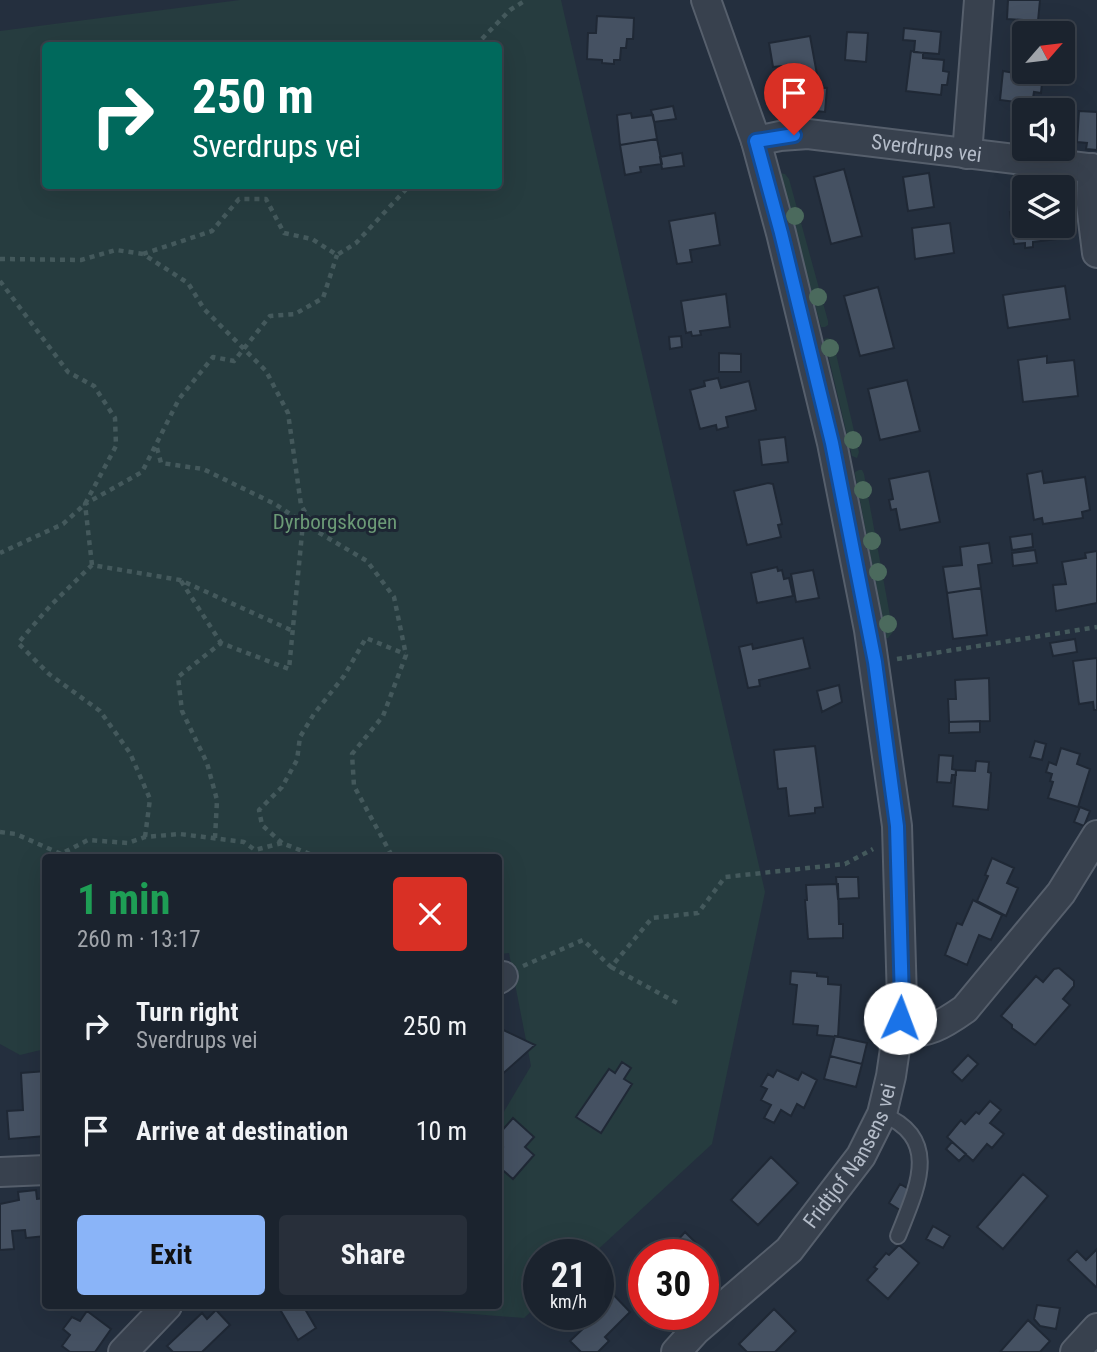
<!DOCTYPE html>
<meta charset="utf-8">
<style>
body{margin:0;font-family:"Roboto Condensed",sans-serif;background:#282f3a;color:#f1f3f6;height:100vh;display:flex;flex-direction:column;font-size:26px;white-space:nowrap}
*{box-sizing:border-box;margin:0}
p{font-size:23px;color:#a0a4aa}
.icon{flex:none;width:38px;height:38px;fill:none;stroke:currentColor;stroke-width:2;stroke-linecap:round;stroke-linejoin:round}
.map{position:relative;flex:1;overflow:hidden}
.sheet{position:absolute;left:42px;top:854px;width:460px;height:455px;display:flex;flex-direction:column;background:#1b232e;border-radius:7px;box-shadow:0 7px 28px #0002,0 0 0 2px #39404a}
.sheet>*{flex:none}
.guide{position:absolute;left:42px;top:42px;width:460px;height:147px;border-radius:7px;box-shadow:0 7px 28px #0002,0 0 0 2px #39404a;background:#00695c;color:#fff;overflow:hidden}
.needle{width:46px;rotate:62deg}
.buttons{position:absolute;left:1012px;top:21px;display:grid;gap:14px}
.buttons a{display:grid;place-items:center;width:63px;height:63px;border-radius:7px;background:#1b232e;box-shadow:0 7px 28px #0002,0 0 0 2px #39404a;font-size:35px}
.speed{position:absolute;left:523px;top:1239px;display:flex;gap:14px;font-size:35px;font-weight:700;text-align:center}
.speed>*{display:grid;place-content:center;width:91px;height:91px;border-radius:50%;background:#1b232e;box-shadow:0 7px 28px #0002,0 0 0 2px #39404a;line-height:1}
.speed small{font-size:18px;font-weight:400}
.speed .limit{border:10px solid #d22;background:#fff;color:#111}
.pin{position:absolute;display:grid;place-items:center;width:60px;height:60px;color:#fff;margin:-72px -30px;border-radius:50% 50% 50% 0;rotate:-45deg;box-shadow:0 0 7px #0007}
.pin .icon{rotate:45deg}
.me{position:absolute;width:77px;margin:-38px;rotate:2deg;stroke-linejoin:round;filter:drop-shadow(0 0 5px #0008)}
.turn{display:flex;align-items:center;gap:24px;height:147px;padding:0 35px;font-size:32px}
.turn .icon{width:91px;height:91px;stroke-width:2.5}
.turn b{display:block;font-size:49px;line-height:60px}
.round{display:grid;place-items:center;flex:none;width:74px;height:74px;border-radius:7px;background:#282f3a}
.summary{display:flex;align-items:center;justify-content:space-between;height:119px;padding:0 35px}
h1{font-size:42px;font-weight:700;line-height:52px;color:#1e9e55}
.cta{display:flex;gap:14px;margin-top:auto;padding:14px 35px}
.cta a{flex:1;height:80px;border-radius:7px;background:#8ab4f8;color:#111;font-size:28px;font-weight:700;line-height:80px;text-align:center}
.cta a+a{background:#282f3a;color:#f1f3f6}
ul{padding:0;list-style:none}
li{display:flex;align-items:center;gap:21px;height:105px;padding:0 35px}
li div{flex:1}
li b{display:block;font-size:26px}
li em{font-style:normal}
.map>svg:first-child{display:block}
</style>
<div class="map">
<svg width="1097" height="1352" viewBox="0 0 1097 1352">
<rect width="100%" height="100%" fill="#242f3e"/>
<path fill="#263c3f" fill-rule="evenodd" d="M240,0H561L765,892L712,1144L592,1255H539V1304L524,1318L387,1307L499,1306V1120L531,1066L509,953L499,954V858H46L45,1049L20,1055L0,1044V31ZM46,46H499V186H46Z
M779,173L785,174L789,179L828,321V325L825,327H821Z
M828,338L833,341L859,452L857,458L852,456L825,342L824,339Z
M859,470H862L864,474L893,632L888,638H886L855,474V472Z"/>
<path fill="#455162" stroke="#1f2835" stroke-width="2" d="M1008,0H1040L1038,21L1007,19Z
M597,16L634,18L633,39H627L626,48H621L620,60H614V64L602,63V60L587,59L588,33H596Z
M904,28L941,32L939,54L914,52L915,41L903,40Z
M847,32L868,33L866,62L845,60Z
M810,36L818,80L786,85L782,66L773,67L769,43Z
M911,51L923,53V58L944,60L943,71L949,72L947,85H942L941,95L906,91Z
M1017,53L1024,54V72H1043L1041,93L1034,92L1032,104L1000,100L1003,71L1015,73Z
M809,87L827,88L825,112L797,109L792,89Z
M673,106L676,119L654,122L651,110Z
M1079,111L1097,112V150L1086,149L1087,143L1077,142Z
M631,113L632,118L653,115L657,139L620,145L617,115Z
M657,139L662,164L640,167L641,172L625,175L620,145Z
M682,153L684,166L662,169L660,157Z
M844,169L862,236L831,244L814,177Z
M929,173L934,207L908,211L903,177Z
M1021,196H1024V226H1056L1058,239L1033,242V247L1025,248V243L1014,244L1010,212L1023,210Z
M715,213L720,245L690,250L692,262L677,264L669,221Z
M950,223L954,253L915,259L912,228Z
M1065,286L1070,319L1008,328L1003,295Z
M878,287L894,348L860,356L844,296Z
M726,294L730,327L700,331L701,335L692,336L691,332L686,333L681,301Z
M681,336L682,347L670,349L669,337Z
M719,353L741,354V372H719Z
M1047,356V363L1074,360L1078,396L1023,402L1018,360Z
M718,378L721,388L749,381L756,410L726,417L728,427L717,430L716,425L700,429L690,390L705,386L704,381Z
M907,380L920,431L880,440L868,389Z
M785,437L788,462L762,465L759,440Z
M929,471L940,522L900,530L896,509L891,510L889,500L893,499L889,479Z
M1042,471L1044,483L1085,477L1090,510L1082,512L1083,518L1043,524L1042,518L1034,520L1027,474Z
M768,483L773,484L782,524L778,525L781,537L747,545L734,491Z
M1032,534L1033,547L1012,550L1010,537Z
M989,543L992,563L978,565L981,588L947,593L943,567L962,565L960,547Z
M1035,550L1037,563L1013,566L1012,553Z
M1097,551V603L1056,611L1053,585L1066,584L1062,562L1086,558L1085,553Z
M777,567L778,571L782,570L784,579L789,578L793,596L757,603L751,573Z
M813,570L819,598L796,602L791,574Z
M981,588L987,635L953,639L947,593Z
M803,638L810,668L759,680L760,686L748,688L739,647L752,644L753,649Z
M1075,639L1077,652L1053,656L1050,643Z
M1097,658V710H1094L1093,702L1079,704L1073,661Z
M989,678L990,721L949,722L948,699H956L955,680Z
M839,685L842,702L822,712L817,691Z
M980,721V732L949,733V722Z
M1035,741L1046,744L1042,760L1030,757Z
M815,746L823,807L815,808V813L789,816L786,788L778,789L774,750Z
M1061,748L1080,754L1077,764L1090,769L1078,807L1048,798L1053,782L1050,781L1052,774L1046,772L1049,762L1056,765Z
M939,755L953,756L952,769L956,770V775H952L951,783L937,782Z
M976,761L989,762L988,772L991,773L988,810L953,806L956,770L975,771Z
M1080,807L1090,811L1084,826L1074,822Z
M992,858L1014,868L1007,883L1018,888L1006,916L977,901L988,876L985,875Z
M836,877H858L859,898L838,899Z
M838,884L839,924H843V938L808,939L805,900H807L806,885Z
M973,900L1002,915L991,940L979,935L967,965L945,955L957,923L962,925Z
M1059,968L1074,981V986L1063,999L1070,1005L1035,1045L1012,1028V1025L1001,1016L1036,976L1043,982L1054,969Z
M791,971L817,973V976L828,977V984L841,985L838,1037L817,1035L818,1026L793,1024L797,985L790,984Z
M499,1028L535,1045L499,1077Z
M835,1036L867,1043L862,1064L830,1056Z
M968,1055L978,1064L962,1081L952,1072Z
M830,1056L862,1064L856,1087L824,1079Z
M622,1062L631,1068L624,1079L632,1084L601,1133L576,1117L609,1069L615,1073Z
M777,1070L798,1080L802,1072L817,1080L804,1108L797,1104L791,1116L781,1110L774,1123L764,1118L771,1105L761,1100L767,1089L761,1086L768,1074L773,1077Z
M46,1071V1136L9,1139L7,1111L23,1110L21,1073Z
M990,1101L1001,1110L990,1123L1004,1134L992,1148L987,1144L973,1161L947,1137L961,1120L965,1124L976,1112L979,1114Z
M513,1118L534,1137L525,1147L534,1155L513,1179L499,1167V1151L503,1147L499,1142V1134Z
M952,1142L966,1154L959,1161L946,1149Z
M771,1157L798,1183L758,1225L731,1200Z
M1023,1174L1048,1196L1003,1249L977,1227Z
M900,1184L912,1191L900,1210L889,1203Z
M36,1190L37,1199L46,1198V1236L26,1238L25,1230L12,1231L14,1249L0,1250V1204L19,1200L18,1192Z
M933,1226L950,1236L943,1248L926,1239Z
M685,1232L711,1258L704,1265V1255H672L682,1245L677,1241Z
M899,1245L919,1263L888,1299L867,1280L877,1269L874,1267L886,1253L889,1255Z
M1097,1249V1286L1096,1287L1068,1260L1077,1251L1086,1260Z
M609,1290L630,1312L605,1337L609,1341L598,1352H581L570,1341L588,1324L582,1317L585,1314H598V1301Z
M1037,1305L1060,1308L1056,1329L1040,1326L1034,1319Z
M278,1306H309L305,1309L316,1328L298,1340Z
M774,1309L796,1331L775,1352H747L739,1344Z
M216,1310L230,1325L202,1352H173L167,1346L202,1313L207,1319Z
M87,1311L111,1329L95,1352H70L62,1346L70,1335L63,1329L72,1317L80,1321Z
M1028,1320L1050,1341L1040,1352H1000Z"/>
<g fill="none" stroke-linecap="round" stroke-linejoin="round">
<defs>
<path id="lane" d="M882,1114C943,1139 916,1190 898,1236"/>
<g id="street">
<path id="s1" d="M756,141L780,136L808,134L1097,169"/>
<path d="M967,154L979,0"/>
<path d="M1092,168L1091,204L1097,253"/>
<path d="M499,979L503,976"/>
<path d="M898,1034C928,1033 941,1026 965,1009L1061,893L1097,835"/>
<path d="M0,1172L46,1170"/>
<path d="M123,1352L167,1306"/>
<path id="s2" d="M676,1352L695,1331L789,1250L861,1156L882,1114L891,1076L902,1001L897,826L869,630L832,443L781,233L756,141L706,0"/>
<path d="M1075,1352L1097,1328"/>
</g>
</defs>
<use href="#lane" stroke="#565f6c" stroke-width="18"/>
<use href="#street" stroke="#565f6c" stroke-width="32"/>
<path stroke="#44595c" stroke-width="4.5" stroke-dasharray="5 5" stroke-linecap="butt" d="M475,46L510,10L526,0
M143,254L212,231L239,199H266L284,233L312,239L337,255L356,243L409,186
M0,259L81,260L116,250L143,254L188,283L204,309L266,371L288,413L301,505L316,531L367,561L394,597L406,655L383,716L352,754L354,786L392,856L399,858
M0,281L68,372L94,386L115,418L116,446L85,504L63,524L0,553
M157,448L161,463L203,469L275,504L313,529
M92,565L85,504L142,472L179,399L213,357L234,361L270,316L295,314L323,298L337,255
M181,581L221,643
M897,659L1097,627
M0,832L16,834L61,854L88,840L128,843L145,837L180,834L244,842L255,850L282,843L320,858
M145,837L150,799L130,753L100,711L49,674L18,643L51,605L92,565L180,580L293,631
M215,838L217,800L207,763L182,711L178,677L221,643L289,669L303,523
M282,843L262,825L259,810L282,787L297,760L300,737L314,714L344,676L366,638L405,654
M523,966L583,940L611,967L652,918L698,913L725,877L845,864L873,849
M611,967L679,1004"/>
<use href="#lane" stroke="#38414e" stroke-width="14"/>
<use href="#street" stroke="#38414e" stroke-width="28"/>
</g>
<g fill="#4b6a5d">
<circle cx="795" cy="216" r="9"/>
<circle cx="818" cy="297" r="9"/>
<circle cx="830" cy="348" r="9"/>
<circle cx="853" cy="440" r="9"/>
<circle cx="863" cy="490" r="9"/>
<circle cx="872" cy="541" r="9"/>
<circle cx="878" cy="572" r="9"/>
<circle cx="888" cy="624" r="9"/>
</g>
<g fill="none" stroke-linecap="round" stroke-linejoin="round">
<defs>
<path id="route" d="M794,135L756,141L781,233L832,443L875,662L897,826L902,1001L900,1018"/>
</defs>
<use href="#route" stroke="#114b97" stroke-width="18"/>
<use href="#route" stroke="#1a73e8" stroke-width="12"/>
</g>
<g text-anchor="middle" stroke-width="6" stroke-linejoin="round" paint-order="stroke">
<g font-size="21" fill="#b4bcc9" stroke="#1d2633">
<text dy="7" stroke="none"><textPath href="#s1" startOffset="172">Sverdrups vei</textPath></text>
<text dy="7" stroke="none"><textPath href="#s2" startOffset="266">Fridtjof Nansens vei</textPath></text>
</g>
<g font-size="21" fill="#6b9a76" stroke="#1d2633">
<text x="335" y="529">Dyrborgskogen</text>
</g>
</g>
</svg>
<div class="buttons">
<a><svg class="needle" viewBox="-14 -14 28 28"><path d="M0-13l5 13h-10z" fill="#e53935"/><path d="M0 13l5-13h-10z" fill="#a0a4aa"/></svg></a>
<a><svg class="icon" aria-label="sound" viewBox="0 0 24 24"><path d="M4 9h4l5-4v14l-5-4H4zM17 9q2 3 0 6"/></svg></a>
<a><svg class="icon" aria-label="layers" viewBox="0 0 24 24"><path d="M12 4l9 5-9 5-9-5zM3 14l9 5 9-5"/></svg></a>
</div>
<div class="speed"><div>21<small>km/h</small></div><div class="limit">30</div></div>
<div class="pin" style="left:794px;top:135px;background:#d93025"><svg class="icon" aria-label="arrive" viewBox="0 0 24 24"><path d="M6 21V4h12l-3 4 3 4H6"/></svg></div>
<svg class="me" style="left:900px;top:1018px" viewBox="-20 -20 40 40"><circle r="19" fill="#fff"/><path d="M0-13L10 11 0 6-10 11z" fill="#1a73e8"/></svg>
<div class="guide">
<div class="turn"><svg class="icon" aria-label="right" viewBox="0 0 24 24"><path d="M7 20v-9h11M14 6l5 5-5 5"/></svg><div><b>250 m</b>Sverdrups vei</div></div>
</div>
<section class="sheet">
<div class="summary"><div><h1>1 min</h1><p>260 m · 13:17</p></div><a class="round" style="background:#d93025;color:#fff"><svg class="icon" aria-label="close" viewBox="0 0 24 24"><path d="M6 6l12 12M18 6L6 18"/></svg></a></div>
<ul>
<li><svg class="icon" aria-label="right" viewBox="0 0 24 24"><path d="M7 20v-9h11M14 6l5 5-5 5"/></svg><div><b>Turn right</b><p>Sverdrups vei</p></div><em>250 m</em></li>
<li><svg class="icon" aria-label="arrive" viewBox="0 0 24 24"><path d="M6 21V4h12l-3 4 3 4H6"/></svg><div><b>Arrive at destination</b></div><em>10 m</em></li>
</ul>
<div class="cta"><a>Exit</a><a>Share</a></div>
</section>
</div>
